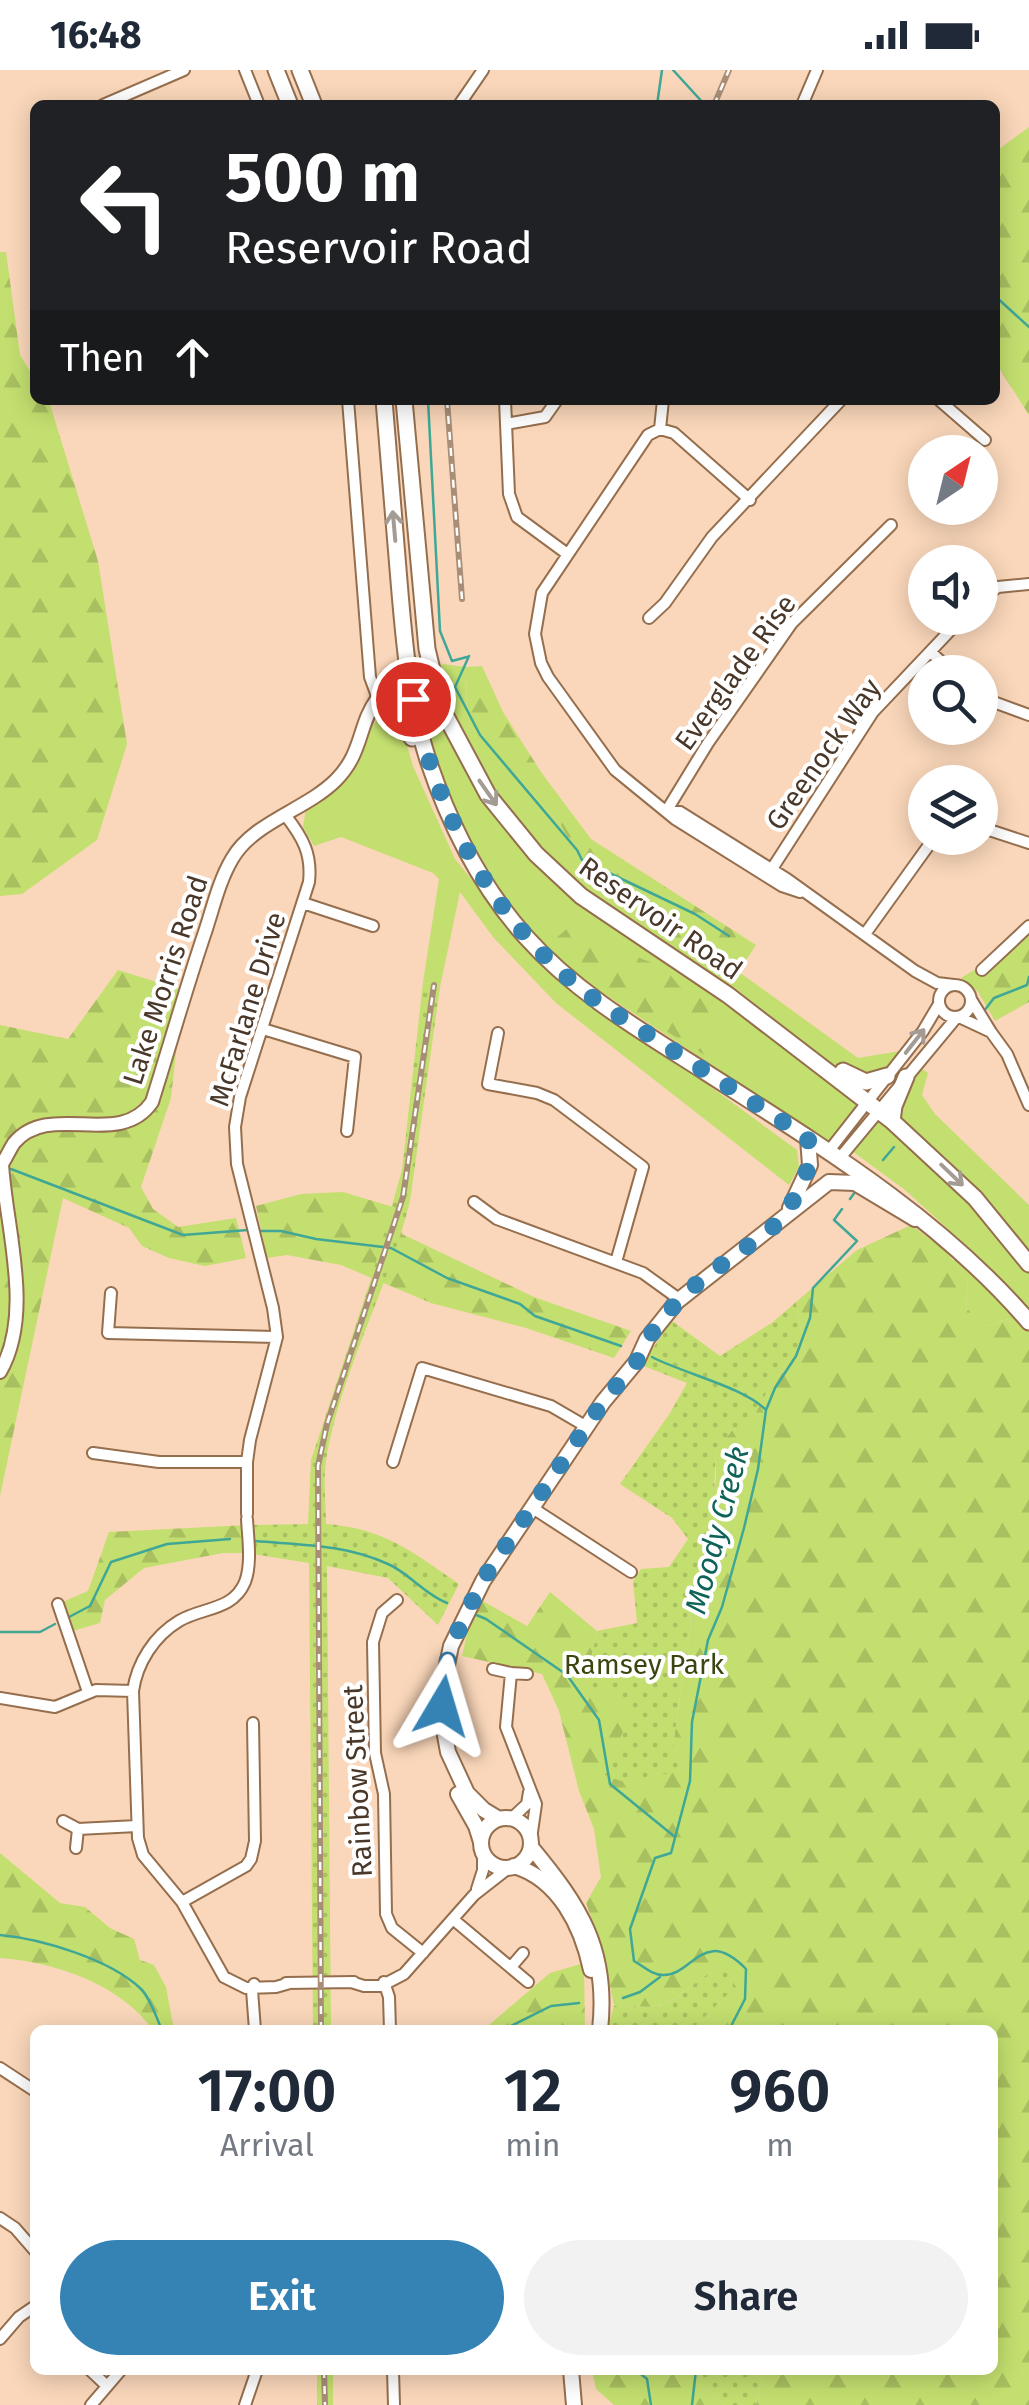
<!DOCTYPE html>
<style>
body{margin:0;font-family:"Fira Sans",sans-serif;background:#f2f2f3;color:#1f2937;height:100vh;display:flex;flex-direction:column;font-size:38px;white-space:nowrap}
*{box-sizing:border-box;margin:0}
p{font-size:32px;color:#747a83}
.icon{flex:none;width:55px;height:55px;fill:none;stroke:currentColor;stroke-width:2;stroke-linecap:round;stroke-linejoin:round}
.map{position:relative;flex:1;overflow:hidden}
.drawer{position:absolute;left:30px;top:1955px;width:968px;height:350px;display:flex;flex-direction:column;background:#fff;border-radius:15px;box-shadow:0 5px 25px #0003}
.drawer>*{flex:none}
.guide{position:absolute;left:30px;top:30px;width:970px;height:305px;border-radius:15px;box-shadow:0 5px 25px #0003;background:#202124;color:#fff;overflow:hidden}
.needle{width:65px;rotate:35deg}
.tools{position:absolute;left:908px;top:365px;display:grid;gap:20px}
.tools a{display:grid;place-items:center;width:90px;height:90px;border-radius:50%;background:#fff;box-shadow:0 5px 25px #0003;font-size:50px}
.pin{position:absolute;display:grid;place-items:center;width:85px;height:85px;color:#fff;margin:-42px;border:5px solid #fff;border-radius:50%;box-shadow:0 2px 10px #0007}
.me{position:absolute;width:110px;margin:-55px;rotate:7deg;stroke-linejoin:round;filter:drop-shadow(0 0 8px #0008)}
.turn{display:flex;align-items:center;gap:35px;height:210px;padding:0 30px;font-size:45px}
.turn .icon{width:130px;height:130px;stroke-width:2.5}
.turn b{display:block;font-size:70px;line-height:85px}
.then{display:flex;align-items:center;height:95px;padding:0 30px;background:#0003;gap:20px;font-size:38px}
.eta{display:flex;justify-content:space-evenly;align-items:center;height:170px;text-align:center}
.eta b{font-size:60px;font-weight:600;line-height:70px}
.cta{display:flex;gap:20px;margin-top:auto;padding:20px 30px}
.cta a{flex:1;height:115px;border-radius:60px;background:#3582b4;color:#fff;font-size:40px;font-weight:600;line-height:115px;text-align:center}
.cta a+a{background:#f2f2f3;color:#1f2937}
.status{display:flex;justify-content:space-between;align-items:center;height:70px;padding:0 50px;background:#fff;direction:ltr}
.status svg{height:28px;fill:currentColor}
.map>svg:first-child{display:block}
</style>
<div class="status"><b>16:48</b><svg viewBox="0 0 49 12"><path d="M0 12V9h3v3zM5 12V6h3v6zM10 12V3h3v9zM15 12V0h3v12zM26 1h20v11H26zM47 4h2v5h-2z"/></svg></div>
<div class="map">
<svg width="1029" height="2335" viewBox="0 0 1029 2335">
<defs>
<pattern id="forest-firs" width="22" height="20" patternUnits="userSpaceOnUse" patternTransform="scale(2.5)"><rect width="22" height="20" fill="#c3df6f"/><path d="M5 1l3.5 6h-7zM16 11l3.5 6h-7z" fill="#a9c060"/></pattern>
<pattern id="park-dots" width="8" height="8" patternUnits="userSpaceOnUse" patternTransform="scale(2.5)"><rect width="8" height="8" fill="#c3df6f"/><path d="M2 2h.1M6 6h.1" fill="none" stroke="#a9c060" stroke-width="1.8" stroke-linecap="round"/></pattern>
</defs>
<rect width="100%" height="100%" fill="#fad7ba"/>
<path fill="#c3df6f" d="M442,594L467,597L466,651L560,754L601,825L735,907L739,902L858,988L900,981L830,1073L577,906L512,841L449,732L421,635Z
M383,643L399,649L413,696L455,789L536,889L797,1080L799,1097L789,1115L556,933L493,867L460,822L440,917L423,912L439,809L433,803L341,767L314,776L303,757L306,738Z
M918,996L928,1003L922,1025L935,1044L1029,1135V1265L1007,1249L987,1256L966,1238L968,1211L953,1191L969,1178L905,1120L852,1081Z"/>
<path fill="url(#forest-firs)" d="M1029,57V345L995,292V82Z
M0,182H6L20,285L35,309V330L49,331L98,491L127,674L97,770L22,824L0,826Z
M482,596L503,642L541,702L591,769L756,875L735,907L601,825L560,754L466,651L467,597Z
M578,849L642,889L664,897L679,916L708,933L723,946L718,969L735,980L744,998L738,1006L620,932L558,880L554,870Z
M1029,863V932L995,951L978,922L961,908L974,900L985,905Z
M118,900L183,920L171,1028L141,1117L153,1139L178,1157L236,1148L246,1188L205,1196L169,1188L142,1176L129,1158L63,1128L0,1426V955L68,969Z
M343,1122L393,1137L402,1164L534,1227L631,1261L614,1288L526,1258L431,1233L341,1195L287,1185L267,1188L256,1136L301,1124Z
M911,1155L946,1181L968,1211L966,1238L987,1256L1007,1249L1029,1265V2335H756L764,2300H992V1960H691L710,1939L720,1895L674,1929L654,1937L614,1936L603,1880L586,1833L601,1807L594,1759L579,1721L559,1641L542,1604L462,1586L468,1559L481,1530L527,1556L550,1522L597,1561L586,1614L611,1618L667,1703L688,1700L673,1675L691,1554L687,1516L730,1484L712,1431L716,1408L715,1382L733,1359L749,1355L774,1308L805,1282L796,1232L857,1180Z
M248,1455L247,1483H223L144,1498L105,1530L100,1553L66,1563L58,1534L88,1521L109,1462Z
M0,1783L60,1833L85,1837L110,1858L134,1869L140,1890L154,1895L166,1917L174,1960H153C120,1914 55,1892 0,1888Z
M584,1893L585,1960H483L550,1903Z
M592,2300H699L702,2315L724,2335H614L596,2319Z"/>
<path fill="url(#park-dots)" d="M423,912L440,917L410,1131C389,1217 339,1306 326,1391C323,1411 326,1433 326,1454C383,1458 413,1482 459,1514L438,1555L388,1508L327,1496L331,1960H313L309,1493L247,1483L248,1455L308,1454L311,1390L372,1206L402,1100Z
M796,1232L805,1282L774,1308L749,1356L733,1359L715,1382C717,1420 705,1434 737,1462L730,1484L687,1516L691,1554L673,1675L688,1700L621,1711L605,1705L629,1647L611,1618L591,1622L586,1614L597,1561L637,1553L633,1511L641,1499L669,1497L688,1469L672,1448L620,1414L670,1343L687,1313L641,1295L672,1251L720,1286L773,1252Z
M720,1895L729,1896L735,1907L732,1920L691,1960H607L614,1936L655,1937L674,1929Z
M317,2300H393V2301L333,2302V2335H317Z
M699,2300H764L756,2335H724L702,2315Z"/>
<g fill="none" stroke-linecap="round" stroke-linejoin="round">
<path stroke="#40a797" stroke-width="2.5" d="M673,0L705,35
M657,35L662,0
M995,226L1029,257
M428,330L440,561L452,591L467,587
M469,586L455,617L480,665L577,780L582,790L695,844L729,866
M984,941L994,928L1027,915L1029,907
M883,1090L894,1077
M11,1099L183,1165L248,1160
M850,1129L855,1122
M256,1161H281L316,1169L391,1178L447,1208L520,1234L535,1246L621,1276
M652,1287C685,1304 743,1317 766,1340L758,1399L744,1458L722,1537L708,1570L692,1652L690,1711L671,1783L655,1788L630,1859L634,1891C643,1896 652,1905 663,1905C693,1906 703,1855 746,1899L745,1929L729,1960
M766,1340L775,1318L796,1286L810,1248L813,1218L857,1171L834,1150L842,1139
M255,1471C301,1475 344,1474 388,1494C409,1503 424,1524 447,1533
M474,1544L486,1549L567,1605L599,1650L610,1714L675,1767
M69,1547L90,1536L111,1492L167,1474L230,1469
M0,1562H40L55,1554
M0,1865C42,1869 109,1889 140,1918C150,1927 156,1947 162,1960
M623,1928L640,1922L660,1907
M503,1960L551,1936L579,1933
M636,2300L647,2309L651,2335
M692,2335L696,2300"/>
<defs>
<path id="minor" d="M245,0L259,35
M103,35L184,0
M459,35L483,0
M802,35L817,0
M348,330L370,607L380,634
M505,330L509,424L517,447L566,483
M939,330L985,370
M506,354L545,347L557,330
M660,359L663,330
M750,430L674,363L660,359L648,365L542,523L535,564L541,593L548,607L615,700L675,749L782,816L800,822
M980,529L998,517L1029,514
M649,548L665,533L712,467L841,330
M932,583L952,602
M980,627L1029,645
M667,740L708,673L792,553L891,455
M668,740L680,742L787,809L915,901L937,913L954,915
M980,757L1029,773
M768,805L873,642L962,548
M303,833L373,856
M865,864L934,768
M982,900L1029,856
M939 931a16 16 0 1 1 32 0a16 16 0 1 1-32 0Z
M959,947L991,962L972,931
M263,959L355,987L347,1061
M991,962L1007,984L1029,1035
M498,963L488,1014L537,1023L554,1030L643,1097L616,1192
M828,1082L923,961L939,934
M839,1089L956,948
M474,1132L497,1149L643,1203L679,1229
M111,1223L108,1263L277,1267
M93,1383L159,1392H247
M393,1392L422,1298L551,1336L587,1357
M531,1437L631,1502
M247,1444V1392L250,1370L277,1267L273,1238L237,1094L235,1057L240,1027L309,812C312,784 303,768 286,746
M247,1449C248,1468 252,1494 245,1512C233,1541 202,1537 179,1551C154,1566 137,1593 133,1621L138,1768L143,1785L182,1832L224,1907L246,1918L276,1917L290,1913
M397,1530L382,1543L373,1572L375,1683L384,1724L386,1844L392,1858L423,1883
M58,1534L88,1622
M493,1599L511,1603L506,1657L536,1734L531,1769
M511,1603L527,1604
M0,1628L55,1637L96,1620L133,1621
M512,1748L527,1734L529,1722
M63,1751L78,1759L137,1756
M76,1778L78,1759
M477,1819L483,1800V1782
M182,1832L246,1796L251,1789L255,1771L253,1653
M454,1850L528,1912
M511,1897L523,1883
M351,1912L364,1916H381L404,1904L474,1825L510,1797
M384,1912L389,1927L390,1960
M286,1913L354,1912
M254,1914L252,1920L255,1960
M0,1998L35,2021
M0,2148L15,2158L35,2181
M0,2269L19,2247L35,2236
M90,2300L107,2316
M393,2300L394,2335
M91,2335L121,2300
M245,2335L257,2300"/>
<path id="tertiary" d="M384,626L397,609L406,590
M0,1302C34,1243 6,1159 2,1094C6,1088 10,1079 14,1073C50,1030 119,1080 152,1032C170,975 186,918 205,862C213,838 219,811 232,789C253,752 306,740 336,710C363,683 358,655 377,629L411,621"/>
<path id="secondary" d="M790,1138L810,1095L808,1068
M675,1233L829,1112L855,1113L915,1149
M458,1724L476,1756L481,1772
M481 1773a25 25 0 1 1 50 0a25 25 0 1 1-50 0Z
M499,1749L484,1740L467,1723L448,1682L442,1649V1619L451,1576L483,1511L603,1332L637,1291L647,1269L679,1229
M531,1777C580,1836 609,1880 600,1960
M514,1796C559,1809 582,1857 591,1900
M571,2300L574,2335"/>
<path id="primary" d="M276,0L290,35
M300,0L314,35
M384,330C389,390 394,451 399,511C404,571 409,632 428,690C449,753 481,817 526,867C577,924 643,962 707,1003C821,1076 940,1148 1029,1252
M404,330L427,579L441,637L488,725L536,784L581,826L728,925L892,1051L975,1128L1029,1194
M384,633L403,645L412,668
M843,1001L866,1012L887,1006
M892,1051L894,1036L906,1007"/>
</defs>
<use href="#minor" stroke="#956e4d" stroke-width="14"/>
<use href="#tertiary" stroke="#956e4d" stroke-width="16"/>
<use href="#secondary" stroke="#956e4d" stroke-width="18"/>
<use href="#primary" stroke="#956e4d" stroke-width="19"/>
<use href="#minor" stroke="#fff" stroke-width="10"/>
<use href="#tertiary" stroke="#fff" stroke-width="12"/>
<use href="#secondary" stroke="#fff" stroke-width="14"/>
<use href="#primary" stroke="#fff" stroke-width="15"/>
<defs>
<path id="rail" d="M714,35L729,0
M447,330L462,529
M321,1960L318,1396L327,1354L403,1127L434,915
M324,2300L325,2335"/>
</defs>
<use href="#rail" stroke="#a88e77" stroke-width="6"/>
<use href="#rail" stroke="#fff" stroke-width="2.5" stroke-dasharray="8" stroke-linecap="butt"/>
</g>
<defs><path id="oneway-shaft" d="M-6 0H5M1.5-3L5.5 0L1.5 3" fill="none" stroke-width="1.6" stroke-linecap="round" stroke-linejoin="round" transform="scale(2.5)"/></defs>
<g stroke="#a49c94">
<use href="#oneway-shaft" transform="translate(394 456) rotate(-95)"/>
<use href="#oneway-shaft" transform="translate(488 723) rotate(55)"/>
<use href="#oneway-shaft" transform="translate(915 971) rotate(-52)"/>
<use href="#oneway-shaft" transform="translate(952 1105) rotate(44)"/>
</g>
<g fill="none" stroke-linecap="round" stroke-linejoin="round">
<path stroke="#3582b4" stroke-width="18" stroke-dasharray="0 32.4" d="M413,629C435,734 484,834 566,906C594,932 628,951 660,972C709,1004 759,1036 808,1068L810,1095L788,1141L769,1161L706,1206L680,1228L647,1269L637,1291L603,1332L482,1511L451,1576L444,1606L442,1636"/>
</g>
<g text-anchor="middle" stroke-width="8" stroke-linejoin="round" paint-order="stroke">
<g font-size="28" fill="#493829" stroke="#fff">
<text transform="translate(735 602) rotate(-54)" y="10">Everglade Rise</text>
<text transform="translate(823 684) rotate(-55)" y="10">Greenock Way</text>
<text transform="translate(661 848) rotate(35)" y="10">Reservoir Road</text>
<text transform="translate(165 910) rotate(-72)" y="10">Lake Morris Road</text>
<text transform="translate(247 939) rotate(-73)" y="10">McFarlane Drive</text>
<text transform="translate(357 1711) rotate(-93)" y="10">Rainbow Street</text>
</g>
<g font-size="28" fill="#3a450f" stroke="#fff">
<text x="644" y="1604">Ramsey Park</text>
</g>
<g font-size="30" font-style="italic" fill="#0f6358" stroke="#fff">
<text transform="translate(717 1460) rotate(-75)" y="10">Moody Creek</text>
</g>
</g>
</svg>
<div class="tools">
<a><svg class="needle" viewBox="-14 -14 28 28"><path d="M0-13l5 13h-10z" fill="#e53935"/><path d="M0 13l5-13h-10z" fill="#747a83"/></svg></a>
<a><svg class="icon" aria-label="sound" viewBox="0 0 24 24"><path d="M4 9h4l5-4v14l-5-4H4zM17 9q2 3 0 6"/></svg></a>
<a><svg class="icon" aria-label="search" viewBox="0 0 24 24"><circle cx="10" cy="10" r="6"/><path d="M15 15l6 6"/></svg></a>
<a><svg class="icon" aria-label="layers" viewBox="0 0 24 24"><path d="M12 4l9 5-9 5-9-5zM3 14l9 5 9-5"/></svg></a>
</div>
<div class="pin" style="left:413px;top:629px;background:#d93025"><svg class="icon" aria-label="arrive" viewBox="0 0 24 24"><path d="M6 21V4h12l-3 4 3 4H6"/></svg></div>
<svg class="me" style="left:442px;top:1636px" viewBox="-20 -20 40 40"><path d="M0-17L14 15 0 8-14 15z" fill="#3582b4" stroke="#fff" stroke-width="4"/></svg>
<div class="guide">
<div class="turn"><svg class="icon" aria-label="left" viewBox="0 0 24 24"><path d="M17 20v-9H6M10 6l-5 5 5 5"/></svg><div><b>500 m</b>Reservoir Road</div></div>
<div class="then">Then<svg class="icon" aria-label="ahead" viewBox="0 0 24 24"><path d="M12 20V5M6 11l6-6 6 6"/></svg></div>
</div>
<section class="drawer">
<div class="eta">
<div><b>17:00</b><p>Arrival</p></div>
<div><b>12</b><p>min</p></div>
<div><b>960</b><p>m</p></div>
</div>
<div class="cta"><a>Exit</a><a>Share</a></div>
</section>
</div>
